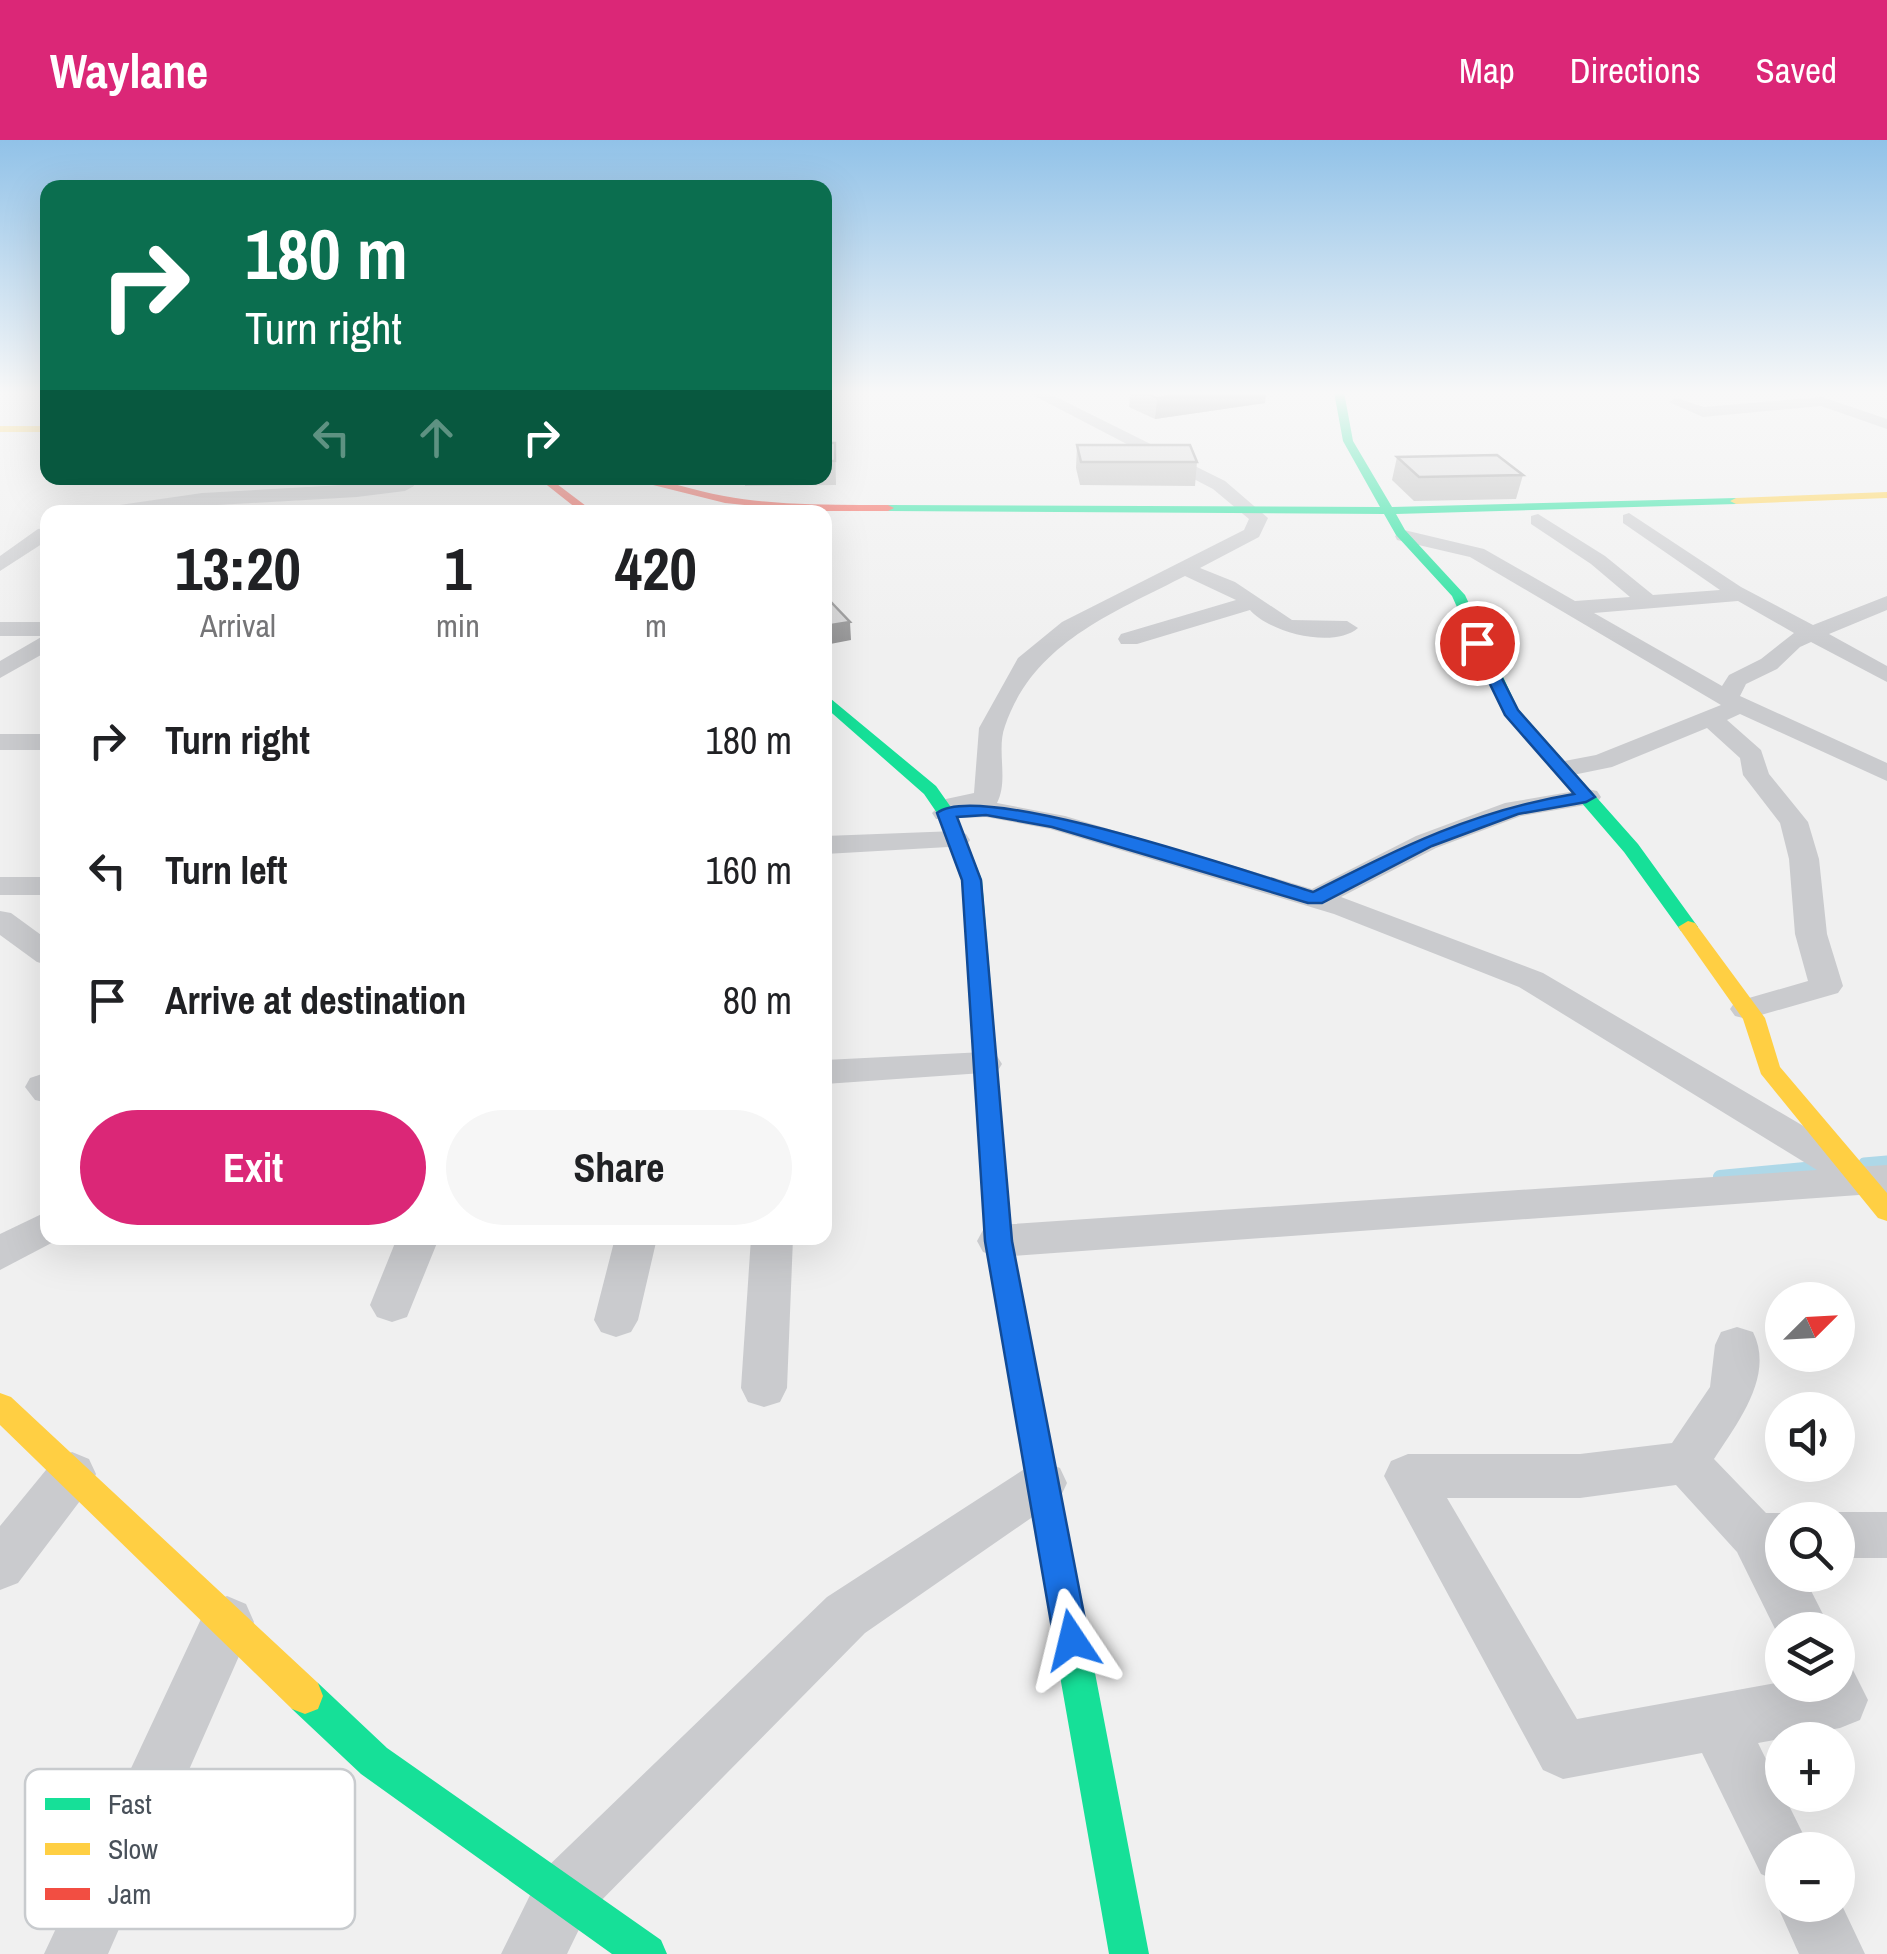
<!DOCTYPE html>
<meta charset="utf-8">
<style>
body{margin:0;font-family:"Archivo Narrow",sans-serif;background:#f6f6f6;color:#202124;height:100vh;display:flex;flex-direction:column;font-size:38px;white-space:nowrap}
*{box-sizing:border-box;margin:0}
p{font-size:32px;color:#757577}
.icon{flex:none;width:55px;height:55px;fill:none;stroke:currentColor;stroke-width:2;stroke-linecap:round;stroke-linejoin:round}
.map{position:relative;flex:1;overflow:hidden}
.panel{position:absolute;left:40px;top:365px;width:792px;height:740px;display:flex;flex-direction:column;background:#fff;border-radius:20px;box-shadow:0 10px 40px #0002}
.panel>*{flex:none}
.banner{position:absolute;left:40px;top:40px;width:792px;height:305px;border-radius:20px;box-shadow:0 10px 40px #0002;background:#0b6e4f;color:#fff;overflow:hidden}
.needle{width:65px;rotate:66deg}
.buttons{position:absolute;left:1765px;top:1142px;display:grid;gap:20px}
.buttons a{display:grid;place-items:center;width:90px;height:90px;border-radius:50%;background:#fff;box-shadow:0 10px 40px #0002;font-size:50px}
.pin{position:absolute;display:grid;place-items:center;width:85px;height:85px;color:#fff;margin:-42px;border:5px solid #fff;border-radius:50%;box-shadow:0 2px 10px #0007}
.me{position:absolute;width:110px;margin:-55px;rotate:350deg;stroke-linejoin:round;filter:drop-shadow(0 0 8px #0008)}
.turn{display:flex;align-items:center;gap:35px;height:210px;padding:0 40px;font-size:45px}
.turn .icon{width:130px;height:130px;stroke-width:2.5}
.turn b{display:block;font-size:70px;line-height:85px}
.lanes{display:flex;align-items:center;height:95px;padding:0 40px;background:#0003;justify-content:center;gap:50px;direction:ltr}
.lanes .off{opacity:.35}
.eta{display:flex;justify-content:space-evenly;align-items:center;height:170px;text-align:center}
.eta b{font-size:60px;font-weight:700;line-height:70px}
.cta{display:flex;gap:20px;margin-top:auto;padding:20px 40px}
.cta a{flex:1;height:115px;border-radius:60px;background:#db2777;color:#fff;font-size:40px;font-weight:700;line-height:115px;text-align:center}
.cta a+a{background:#f6f6f6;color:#202124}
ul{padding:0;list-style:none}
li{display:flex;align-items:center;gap:30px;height:130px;padding:0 40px}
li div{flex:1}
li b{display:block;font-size:38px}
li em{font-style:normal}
header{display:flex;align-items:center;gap:60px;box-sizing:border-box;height:140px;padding:0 50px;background:#db2777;color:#fff}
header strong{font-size:48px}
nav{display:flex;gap:55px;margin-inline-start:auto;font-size:35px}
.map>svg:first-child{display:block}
</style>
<header>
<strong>Waylane</strong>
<nav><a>Map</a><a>Directions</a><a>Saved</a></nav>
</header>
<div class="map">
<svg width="1887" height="1814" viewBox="0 0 1887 1814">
<rect width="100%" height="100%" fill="#f0f0f0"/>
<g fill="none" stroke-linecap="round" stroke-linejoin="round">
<path stroke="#aed8e8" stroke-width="11" d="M1864,1023L1887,1021"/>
<path stroke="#aed8e8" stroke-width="14" d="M1720,1037L1826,1027"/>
<path fill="#cacbce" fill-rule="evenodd" d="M1027,252H1046L1225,341L1268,378L1259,397L1200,428L1235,442L1292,480L1347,481L1358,488C1334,509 1270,493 1250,470L1137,504H1121L1118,499L1121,494L1236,460L1185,436C1113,473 1033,503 1005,586C996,610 1009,640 997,663L1065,676L1312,749L1416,696L1505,663L1587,649L1597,651L1601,657L1597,663L1521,676L1436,708L1341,757L1543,833L1851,1014L1855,1027L1887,1025V1053L998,1117L983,1112L977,1101L983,1090L998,1085L1817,1030L1519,847L1334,774L1050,689L986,677L936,679L932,673L946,659L974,653L979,588L1018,518L1062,482L1244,390L1249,379L1213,349Z
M1822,257L1887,279V289L1821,266L1703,277L1669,262L1676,258L1704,267Z
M396,338H412L414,346L405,351L357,357L97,372L106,367L202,353L396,342Z
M1629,373L1741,447L1813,485L1887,456V470L1829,494L1887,526V542L1811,502L1800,507L1777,529L1746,544L1740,556L1887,623V641L1740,574L1727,580L1761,610L1769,634L1808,682L1819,719L1827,794L1843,846L1838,853L1747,879L1735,876L1730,869L1735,862L1808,841L1795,794L1789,719L1780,683L1743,635L1740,618L1707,588L1612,627L1563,637L1550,629L1554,623L1596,615L1721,565L1470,417L1397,400L1395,396L1404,390L1484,409L1575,461L1630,457L1591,424L1531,384V376L1538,374L1605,416L1653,455L1720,450L1623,383V375ZM1738,461L1794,493L1761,519L1729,535L1722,546L1594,473Z
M48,388V400L0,431V416L38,389Z
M0,482H48V511L0,538V521L43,496H0Z
M0,594H48V610H0Z
M956,691L966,694L970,700L966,706L825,714V696Z
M0,737H48V755H0Z
M0,771L11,773L48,800V825L37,822L0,795Z
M984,912L997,916L1002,924L997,932L825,944V920Z
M48,932V963L35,960L25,947L30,938Z
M48,1071V1098H61L0,1130V1094Z
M397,1098H439L407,1177L392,1182L377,1177L370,1165Z
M615,1098H657L638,1180L631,1192L616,1197L601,1192L594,1180Z
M751,1098H793L787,1248L780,1262L764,1267L748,1262L741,1248Z
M1737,1187L1753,1192C1775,1236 1737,1283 1714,1319L1766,1373H1782L1800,1380H1782V1435H1803L1831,1490H1782V1503L1737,1412L1676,1345L1580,1358H1447L1577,1579L1782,1542L1838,1545V1520L1851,1526L1868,1560L1860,1580L1840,1588L1758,1603L1811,1710H1782V1743L1761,1734L1702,1613L1563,1639L1543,1630L1384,1336L1391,1321L1408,1314H1580L1672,1303L1710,1247L1715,1205L1721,1192Z
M72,1312L89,1319L96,1334L89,1349L18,1443L0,1450V1386L55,1319Z
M1043,1321L1060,1328L1067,1343L1060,1358L865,1493L585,1777L567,1814H501L541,1733L827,1457L1026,1328Z
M1838,1372H1887V1418H1838V1380H1820Z
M227,1456L246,1464L254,1482L108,1814H44L208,1464Z
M1782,1752V1765H1838V1757L1865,1814H1799L1777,1765Z"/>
<path fill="#16e098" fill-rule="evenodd" d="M1334,252H1344L1353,301L1392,367L1736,358L1742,361L1736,364L1396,374L1405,390L1465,455L1518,569L1638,704L1698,787L1695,791H1681L1624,712L1505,574L1452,456L1396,395L1384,374L888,371L882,368L888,365L1380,367L1343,301Z
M825,554L936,646L955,673L982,740L1013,1114L1009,1121L1000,1124L991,1121L987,1114L962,740L937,673L924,654L825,567Z
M1059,1418L1071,1423L1076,1434L1149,1814H1109L1042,1434L1047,1423Z
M305,1538L318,1543L387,1608L661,1800L667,1814H612L361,1634L292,1569L287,1556L292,1543Z"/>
<path fill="#ffcf43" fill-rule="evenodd" d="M0,286H48V292H0Z
M1887,352V358L1736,364L1730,361L1736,358Z
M1688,781L1695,783L1765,878L1780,927L1887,1053V1081L1878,1078L1761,934L1743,879L1678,787Z
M1000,1104L1009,1107L1013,1114L1076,1434L1071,1445L1059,1450L1047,1445L1042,1434L987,1114L991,1107Z
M0,1253L11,1257L318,1543L323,1556L318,1569L305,1574L292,1569L0,1285Z"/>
<path fill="#f24e42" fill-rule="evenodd" d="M538,338H549L594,372H581Z
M625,338C658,336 691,351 724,356C778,366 833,365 888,365L894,368L888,371H803L725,363Z"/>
</g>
<path fill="#bbb" d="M1130,252H1266L1265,263L1155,279L1129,267Z
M825,303H835L836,345L745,346L744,338H825Z
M1077,305L1197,322L1195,346L1080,345L1076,328Z
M1397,317L1523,335L1516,359L1414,361L1392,340Z"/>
<path fill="#989899" d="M1197,252H1266L1265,263L1155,279L1157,258Z
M850,482L851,500L825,505V486Z"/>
<path fill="#d9d9da" stroke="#989899" stroke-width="2.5" d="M1144,252H1197L1157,258Z
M825,303H835V321H825Z
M1077,305H1190L1197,322H1081Z
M1497,315L1523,335L1419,337L1397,317Z
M831,462L850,482L825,486V463Z"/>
<linearGradient id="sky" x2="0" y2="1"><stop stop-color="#91c2e8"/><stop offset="0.5" stop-color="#f8f8f8"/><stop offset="1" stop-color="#f8f8f8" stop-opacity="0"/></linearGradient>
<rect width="1887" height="506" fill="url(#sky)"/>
<path fill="#1a73e8" stroke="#114b97" stroke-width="2.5" d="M1477,499L1484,503L1518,570L1595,657L1586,662L1518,674L1432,706L1322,763H1308L1052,687L986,675L957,677L981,740L1012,1101L1089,1500L1084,1512L1072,1517L1059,1512L1054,1500L985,1101L962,740L937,673C979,639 1253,734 1313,752C1404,706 1473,671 1574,654L1505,575L1470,503Z"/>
<rect x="25" y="1629" width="330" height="160" rx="15" fill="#fff" stroke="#c8cbce" stroke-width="2.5"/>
<rect x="45" y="1658" width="45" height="12" fill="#16e098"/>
<rect x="45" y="1703" width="45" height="12" fill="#ffcf43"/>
<rect x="45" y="1748" width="45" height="12" fill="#f24e42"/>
<g font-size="28" fill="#49515a">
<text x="108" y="1674">Fast</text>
<text x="108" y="1719">Slow</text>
<text x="108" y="1764">Jam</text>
</g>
</svg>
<div class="buttons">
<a><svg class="needle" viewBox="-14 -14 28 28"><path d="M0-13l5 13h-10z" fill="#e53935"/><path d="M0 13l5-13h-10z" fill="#757577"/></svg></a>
<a><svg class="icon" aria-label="sound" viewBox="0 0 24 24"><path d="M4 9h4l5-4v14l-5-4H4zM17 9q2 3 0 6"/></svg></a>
<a><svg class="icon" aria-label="search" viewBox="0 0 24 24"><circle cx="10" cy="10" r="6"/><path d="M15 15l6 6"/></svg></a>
<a><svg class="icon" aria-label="layers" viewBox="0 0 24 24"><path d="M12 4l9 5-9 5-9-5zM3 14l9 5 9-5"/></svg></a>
<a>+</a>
<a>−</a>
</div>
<div class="pin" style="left:1477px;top:503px;background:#d93025"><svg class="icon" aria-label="arrive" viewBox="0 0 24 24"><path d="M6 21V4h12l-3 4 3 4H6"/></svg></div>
<svg class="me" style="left:1072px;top:1500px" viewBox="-20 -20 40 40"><path d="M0-17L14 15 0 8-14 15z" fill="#1a73e8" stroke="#fff" stroke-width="4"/></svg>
<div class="banner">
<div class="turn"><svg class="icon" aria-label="right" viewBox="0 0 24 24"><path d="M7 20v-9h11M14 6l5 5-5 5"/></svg><div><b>180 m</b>Turn right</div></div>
<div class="lanes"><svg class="icon off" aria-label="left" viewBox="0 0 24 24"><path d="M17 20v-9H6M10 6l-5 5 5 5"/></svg><svg class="icon off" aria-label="ahead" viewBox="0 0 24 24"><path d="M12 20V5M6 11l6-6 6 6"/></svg><svg class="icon" aria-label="right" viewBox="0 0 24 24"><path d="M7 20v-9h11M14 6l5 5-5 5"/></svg></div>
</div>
<section class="panel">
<div class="eta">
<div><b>13:20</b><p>Arrival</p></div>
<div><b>1</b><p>min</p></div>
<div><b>420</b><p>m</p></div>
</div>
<ul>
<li><svg class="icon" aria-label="right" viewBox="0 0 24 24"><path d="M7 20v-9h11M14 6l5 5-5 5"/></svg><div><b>Turn right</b></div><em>180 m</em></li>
<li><svg class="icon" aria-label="left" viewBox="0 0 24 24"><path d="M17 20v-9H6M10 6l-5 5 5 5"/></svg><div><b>Turn left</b></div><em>160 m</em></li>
<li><svg class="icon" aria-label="arrive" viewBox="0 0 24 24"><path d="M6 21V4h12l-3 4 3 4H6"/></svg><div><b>Arrive at destination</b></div><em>80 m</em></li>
</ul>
<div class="cta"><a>Exit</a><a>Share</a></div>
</section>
</div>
